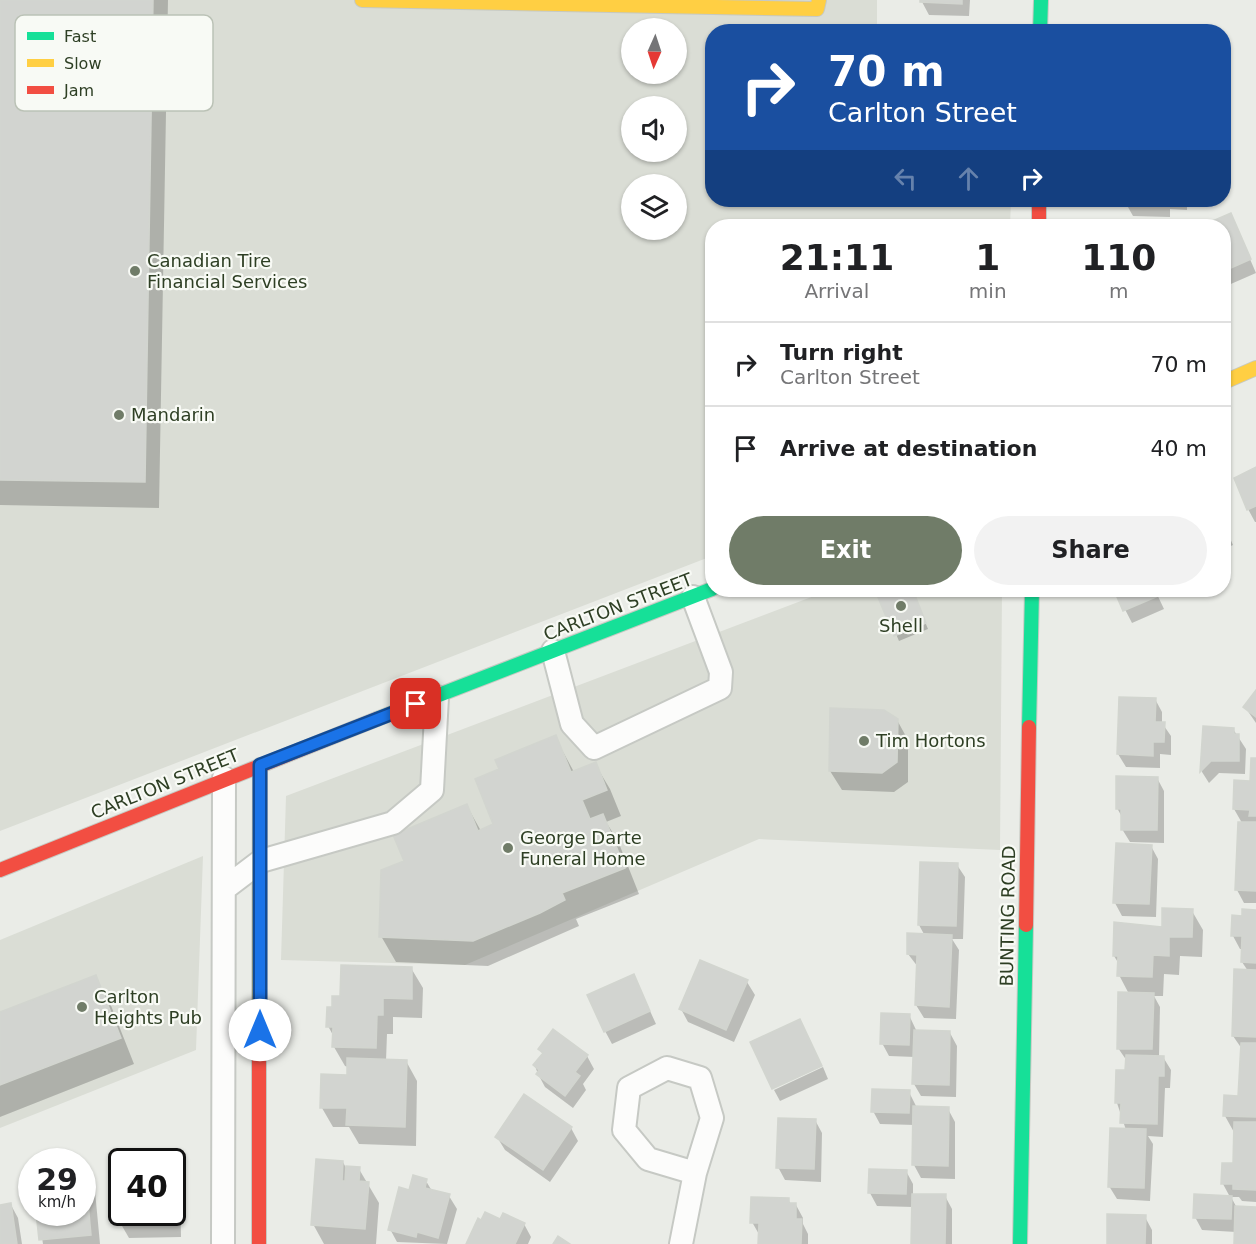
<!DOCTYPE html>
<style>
body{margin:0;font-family:"DejaVu Sans",sans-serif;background:#f2f2f2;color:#202124;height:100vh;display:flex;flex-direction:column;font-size:22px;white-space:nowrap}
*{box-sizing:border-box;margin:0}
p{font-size:20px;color:#757577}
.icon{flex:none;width:33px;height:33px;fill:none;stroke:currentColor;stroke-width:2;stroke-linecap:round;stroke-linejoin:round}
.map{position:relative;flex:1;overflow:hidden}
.sheet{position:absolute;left:705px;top:219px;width:526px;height:378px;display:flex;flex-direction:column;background:#fff;border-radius:24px;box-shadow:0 2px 4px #0004}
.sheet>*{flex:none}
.banner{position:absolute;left:705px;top:24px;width:526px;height:183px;border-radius:24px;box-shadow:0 2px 4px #0004;background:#1a4fa0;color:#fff;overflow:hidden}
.needle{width:39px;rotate:183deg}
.controls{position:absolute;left:621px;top:18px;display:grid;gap:12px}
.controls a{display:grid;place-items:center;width:66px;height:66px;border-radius:50%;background:#fff;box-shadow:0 2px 4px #0004;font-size:30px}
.speed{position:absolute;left:18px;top:1148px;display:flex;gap:12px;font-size:30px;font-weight:700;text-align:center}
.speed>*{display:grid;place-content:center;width:78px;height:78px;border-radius:50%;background:#fff;box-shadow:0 2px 4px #0004;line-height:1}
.speed small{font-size:15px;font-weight:400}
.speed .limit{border:3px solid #111;border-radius:9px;background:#fff;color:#111}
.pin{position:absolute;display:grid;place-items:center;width:51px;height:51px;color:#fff;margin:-26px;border-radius:12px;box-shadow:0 3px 9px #0006}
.me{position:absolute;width:66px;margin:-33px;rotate:0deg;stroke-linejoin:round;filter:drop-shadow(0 0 4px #0008)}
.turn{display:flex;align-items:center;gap:21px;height:126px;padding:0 24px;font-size:27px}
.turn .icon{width:78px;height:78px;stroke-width:2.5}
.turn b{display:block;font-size:42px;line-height:51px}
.lanes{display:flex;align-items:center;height:57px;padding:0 24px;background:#0003;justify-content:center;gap:30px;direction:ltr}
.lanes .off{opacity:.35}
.eta{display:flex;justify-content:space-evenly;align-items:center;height:102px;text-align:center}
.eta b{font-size:36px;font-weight:600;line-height:42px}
.primary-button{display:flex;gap:12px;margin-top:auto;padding:12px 24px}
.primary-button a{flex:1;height:69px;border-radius:36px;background:#707c68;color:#fff;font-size:24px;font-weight:600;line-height:69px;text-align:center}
.primary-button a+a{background:#f2f2f2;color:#202124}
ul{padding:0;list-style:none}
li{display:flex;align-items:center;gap:18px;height:84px;padding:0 24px;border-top:2px solid #e0e0e0}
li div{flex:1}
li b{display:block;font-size:22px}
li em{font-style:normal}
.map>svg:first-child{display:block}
</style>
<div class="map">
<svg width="1256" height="1244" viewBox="0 0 1256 1244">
<rect width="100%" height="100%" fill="#eaece7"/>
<path fill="#daddd5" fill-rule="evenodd" d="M0,0H877V28L960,31L712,32V200H1011L1010,226H712V556L0,831ZM632,28H676V74H632ZM632,106H676V152H632ZM632,184H676V230H632Z
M830,590H1002L1000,850L759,839L465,965L281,960L286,796Z
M203,856L196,1050L0,1128V940Z"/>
<path fill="#0003" fill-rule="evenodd" d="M0,0H168L159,508L0,505Z
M921,0H970L969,16L929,15Z
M1124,200H1187V210L1170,209V217L1133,216Z
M1231,215L1256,273L1224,287V226H1205Z
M1256,468V522H1255L1248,509Z
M1224,525L1233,545L1224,549Z
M877,590H912L928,629L899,641Z
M1115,590H1155L1164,609L1132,623Z
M1256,692V723L1245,707Z
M1155,699L1162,712V723L1171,736V755L1160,754V768L1126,767L1118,754Z
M897,720L908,740V782L894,792L842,790L830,771Z
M1205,728L1233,729L1246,749L1245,774L1219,773L1209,783L1202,772Z
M555,737L574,772L595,764L610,789L621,816L606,822L618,841L639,894L576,919L579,926L488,966L396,962L381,936L406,862L467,806L481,831L495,825L501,770Z
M1256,759V903H1244L1237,890L1242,823L1234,809L1252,782Z
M1157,778L1164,791V843L1130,842L1122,829V817L1117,808Z
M1151,846L1158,859L1156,917L1122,916L1115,903Z
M957,865L965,877L963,939H952L959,950L956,1019L924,1018L916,1005L918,967L908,954L925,936L919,925Z
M1192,911L1203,930L1202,957L1180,956L1179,975L1164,974L1163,996H1154L1160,1007L1159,1057H1163L1171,1070L1170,1088H1165L1163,1137L1148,1136L1153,1144L1150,1201L1117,1199L1109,1186L1126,1130L1117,1103L1127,1061L1118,1048L1129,994L1119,975V964L1114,956Z
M1256,911V1202L1242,1201L1239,1197H1230L1223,1184L1234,1165L1235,1134L1225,1116L1240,1098L1242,1049L1233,1036L1248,971L1242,962L1243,949H1240L1233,936L1244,917Z
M411,968L423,988L422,1018L393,1017V1034H387L386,1061H406L417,1081L416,1146L359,1144L349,1127H333L322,1108L348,1076V1067L345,1066L334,1047V1037L328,1026L333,1008L341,998Z
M634,976L656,1024L612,1044L605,1031Z
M95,977L110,1003L134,1064L0,1117V1014Z
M747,982L755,995L734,1042L688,1022L681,1009Z
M909,1015L917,1032L950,1033L957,1046L956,1097L921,1096L914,1084L915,1057L889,1056L882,1043Z
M540,1049L587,1056L594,1069L583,1084L586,1090L573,1108L545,1087L538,1074L535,1066L543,1055Z
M823,1067L828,1079L780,1101L774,1090Z
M909,1092L917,1108L948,1109L955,1122V1179L921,1178L914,1165L915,1125L880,1124L873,1111Z
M525,1097L571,1128L578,1141L550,1182L505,1150L497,1137Z
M815,1120L822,1133L821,1182L785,1180L778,1167Z
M117,1152H168L180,1171L181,1237L129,1238L118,1219ZM122,1161H172V1212H122Z
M343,1162L346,1168L359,1169L379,1203L376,1244H324L313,1224Z
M906,1171L913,1184V1196H945L952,1209V1244H913V1207L877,1206L870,1193Z
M82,1172L95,1191L100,1244H43L38,1212H82Z
M426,1181L432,1191L449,1196L457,1209L447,1244L397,1242L390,1229L410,1191Z
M1231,1197L1237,1208L1256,1209V1244H1236V1232L1202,1230L1195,1217Z
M788,1200L791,1204L796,1205L803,1218V1224L808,1234V1244H760V1236L752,1222Z
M11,1205L18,1218L22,1244H0V1206Z
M1145,1217L1152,1230V1244H1108Z
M501,1221L524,1224L531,1237L528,1244H468Z"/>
<path fill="#d2d4d0" stroke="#d2d5cf" stroke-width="1.5" d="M0,0H153L145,482L0,480Z
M920,0H962V4L920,2Z
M1231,213L1251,259L1224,271V226H1201Z
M1256,467V506L1247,510L1234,478Z
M875,590H913L926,623L894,636Z
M1114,590H1155L1158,596L1123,611Z
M1256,690V717L1243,707Z
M1119,697L1156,698L1155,722H1165L1164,742H1153V756L1117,754Z
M830,708L884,710L898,719L897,762L882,773L829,771Z
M1203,726L1234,728V734H1239V761H1211L1200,772Z
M556,735L571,772L596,762L607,790L582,800L590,819L603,814L625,868L562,893L565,900L540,913L473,941L379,937L381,870L404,861L393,835L467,804L478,831L493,824L475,779L499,769L495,760Z
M1251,758H1256V816H1249L1250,810L1233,809L1234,780L1250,781Z
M1116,776L1158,777L1157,830H1121V809H1116Z
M1238,822H1256V891L1235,890Z
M1116,843L1152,845L1149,904L1113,903Z
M920,862L958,863L956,926L918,925Z
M1162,908L1193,909L1192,937H1169V956L1153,955L1152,977L1117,976L1118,956H1113L1114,922L1162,927Z
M1242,909L1256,910V963L1241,962L1242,936H1231L1232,915L1242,916Z
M907,933L952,935L949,1007L915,1005L917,955L907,954Z
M700,960L748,980L726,1030L679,1009Z
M341,965L412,967V999L383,998V1015H377L376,1048L332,1047L333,1027H326L327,1007H332V996H340Z
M1234,969L1256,970V1037L1232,1036Z
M634,974L650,1011L604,1032L587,995Z
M96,975L121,1038L0,1085V1012Z
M1118,992L1154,993L1152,1049H1117Z
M881,1013L910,1014L909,1045L880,1044Z
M800,1019L822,1066L772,1089L750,1042Z
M553,1029L588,1055L575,1072L580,1076L565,1096L536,1074L539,1070L533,1065L543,1053L538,1049Z
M914,1030L950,1031L949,1085L912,1084Z
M1241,1043H1256V1117L1223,1116L1224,1095L1238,1096Z
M1126,1055L1164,1056V1076H1158L1157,1124L1120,1123L1121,1103H1115L1116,1070H1125Z
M347,1058L407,1060L405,1127L346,1125L347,1108H320L321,1074L347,1075Z
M872,1089L910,1090L909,1113L871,1112Z
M524,1094L572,1127L543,1170L495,1137Z
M913,1106L949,1107L948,1166L912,1165Z
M778,1118L816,1119L814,1169L776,1168Z
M1234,1122H1256V1190L1233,1189V1184H1221L1222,1163H1233Z
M1110,1128L1146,1129L1144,1188L1108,1187Z
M169,1150V1161H122V1212H170V1218L116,1219L115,1151Z
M316,1159L343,1161L342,1181H345L346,1166L360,1167L359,1181L369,1182L365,1229L311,1225Z
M869,1169L907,1170L906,1194L868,1193Z
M85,1170L91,1235L39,1240L36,1212H82Z
M413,1175L427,1179L425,1188L450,1194L438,1238L417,1232L416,1237L388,1230L399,1187L409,1190Z
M912,1194H946L945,1244H911Z
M1194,1194L1232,1196L1231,1219L1193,1218Z
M751,1197L789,1198V1203H796V1219H802L801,1244H758L759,1223H750Z
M11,1203L17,1244H0V1205Z
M1235,1206L1256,1207V1244H1234Z
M485,1212L500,1219L503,1213L525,1223L515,1244H466L478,1218L481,1220Z
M1107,1214L1146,1215L1145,1244H1107Z
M558,1236L570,1244H553Z"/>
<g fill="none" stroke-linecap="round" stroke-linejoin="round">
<defs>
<path id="street" d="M553,651L572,724L594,748L720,688L721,672L693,597
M224,889L261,861L393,823L432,790L437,697
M223,1244L224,778
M681,1244L695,1173L712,1118L700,1078L667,1068L629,1088L624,1130L648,1159L695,1173"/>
<path id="fast" d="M1040,32L1041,0
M377,719L712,589
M1029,727L1032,590
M1020,1244L1026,925"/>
<path id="slow" d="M362,0L817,9L819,0
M1224,382L1256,368
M259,1050L260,765"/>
<path id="jam" d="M1039,200V226
M0,870L377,719
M1026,925L1029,727
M259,1244V1050"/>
</defs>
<use href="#street" stroke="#c6c9c4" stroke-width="26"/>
<use href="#fast" stroke="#c6c9c2" stroke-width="16"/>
<use href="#slow" stroke="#c6c9c2" stroke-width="16"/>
<use href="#jam" stroke="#c6c9c2" stroke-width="16"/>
<use href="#street" stroke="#fcfcfb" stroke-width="22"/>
<use href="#fast" stroke="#16e098" stroke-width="14"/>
<use href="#slow" stroke="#ffcf43" stroke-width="14"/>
<use href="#jam" stroke="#f24e42" stroke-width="14"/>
</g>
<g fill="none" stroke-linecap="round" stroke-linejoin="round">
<defs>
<path id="route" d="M260,1030V765L416,704"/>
</defs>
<use href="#route" stroke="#114b97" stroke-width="15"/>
<use href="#route" stroke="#1a73e8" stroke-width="10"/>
</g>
<g fill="#707c68" stroke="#f8faf5" stroke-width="2">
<circle cx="135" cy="271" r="6"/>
<circle cx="119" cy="415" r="6"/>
<circle cx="901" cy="606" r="6"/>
<circle cx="864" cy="741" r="6"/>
<circle cx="508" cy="848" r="6"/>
<circle cx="82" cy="1007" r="6"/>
</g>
<g text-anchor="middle" stroke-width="4.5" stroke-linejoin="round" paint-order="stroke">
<g font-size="18" fill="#2e3f24" stroke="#f8faf5" text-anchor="start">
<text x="147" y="267">Canadian Tire<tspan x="147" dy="21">Financial Services</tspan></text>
<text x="131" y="421">Mandarin</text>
<text x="901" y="632" text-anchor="middle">Shell</text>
<text x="876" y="747">Tim Hortons</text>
<text x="520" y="844">George Darte<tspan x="520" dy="21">Funeral Home</tspan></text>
<text x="94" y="1003">Carlton<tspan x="94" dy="21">Heights Pub</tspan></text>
</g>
<g font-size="18" fill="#2e3f24" stroke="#f8faf5">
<text transform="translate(618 607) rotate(-21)" y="6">CARLTON STREET</text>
<text transform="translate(165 784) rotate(-22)" y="6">CARLTON STREET</text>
<text transform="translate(1008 916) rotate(-89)" y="6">BUNTING ROAD</text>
</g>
</g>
<rect x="15" y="15" width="198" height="96" rx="9" fill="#f8faf5" stroke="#bbc2b6" stroke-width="1.5"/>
<rect x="27" y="32" width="27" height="8" fill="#16e098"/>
<rect x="27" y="59" width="27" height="8" fill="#ffcf43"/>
<rect x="27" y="86" width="27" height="8" fill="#f24e42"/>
<g font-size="16" fill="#2e3f24">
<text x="64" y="42">Fast</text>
<text x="64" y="69">Slow</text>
<text x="64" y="96">Jam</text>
</g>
</svg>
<div class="controls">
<a><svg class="needle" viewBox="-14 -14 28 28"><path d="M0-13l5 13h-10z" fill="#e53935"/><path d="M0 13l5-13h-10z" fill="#757577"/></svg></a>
<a><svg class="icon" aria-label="sound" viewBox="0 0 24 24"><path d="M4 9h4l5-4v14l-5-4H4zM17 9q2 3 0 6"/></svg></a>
<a><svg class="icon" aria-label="layers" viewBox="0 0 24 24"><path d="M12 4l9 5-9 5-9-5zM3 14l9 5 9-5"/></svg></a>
</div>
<div class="speed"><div>29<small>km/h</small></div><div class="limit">40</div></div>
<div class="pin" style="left:416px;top:704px;background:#d93025"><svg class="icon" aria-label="arrive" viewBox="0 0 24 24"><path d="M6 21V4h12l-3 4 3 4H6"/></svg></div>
<svg class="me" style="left:260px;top:1030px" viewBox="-20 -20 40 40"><circle r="19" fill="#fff"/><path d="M0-13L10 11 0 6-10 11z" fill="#1a73e8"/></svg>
<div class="banner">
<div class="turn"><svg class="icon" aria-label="right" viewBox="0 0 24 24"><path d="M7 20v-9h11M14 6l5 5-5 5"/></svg><div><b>70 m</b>Carlton Street</div></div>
<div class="lanes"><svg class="icon off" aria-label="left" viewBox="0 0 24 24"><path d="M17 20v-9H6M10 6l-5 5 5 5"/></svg><svg class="icon off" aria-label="ahead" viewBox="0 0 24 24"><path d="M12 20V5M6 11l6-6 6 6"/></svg><svg class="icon" aria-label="right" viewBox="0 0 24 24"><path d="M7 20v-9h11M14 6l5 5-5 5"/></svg></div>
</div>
<section class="sheet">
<div class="eta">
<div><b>21:11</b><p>Arrival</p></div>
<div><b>1</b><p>min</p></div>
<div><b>110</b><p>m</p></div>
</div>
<ul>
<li><svg class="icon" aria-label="right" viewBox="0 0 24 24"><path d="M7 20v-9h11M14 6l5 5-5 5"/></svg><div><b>Turn right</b><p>Carlton Street</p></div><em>70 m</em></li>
<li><svg class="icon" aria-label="arrive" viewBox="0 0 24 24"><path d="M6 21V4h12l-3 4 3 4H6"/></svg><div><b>Arrive at destination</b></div><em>40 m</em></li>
</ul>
<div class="primary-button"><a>Exit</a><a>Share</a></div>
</section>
</div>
